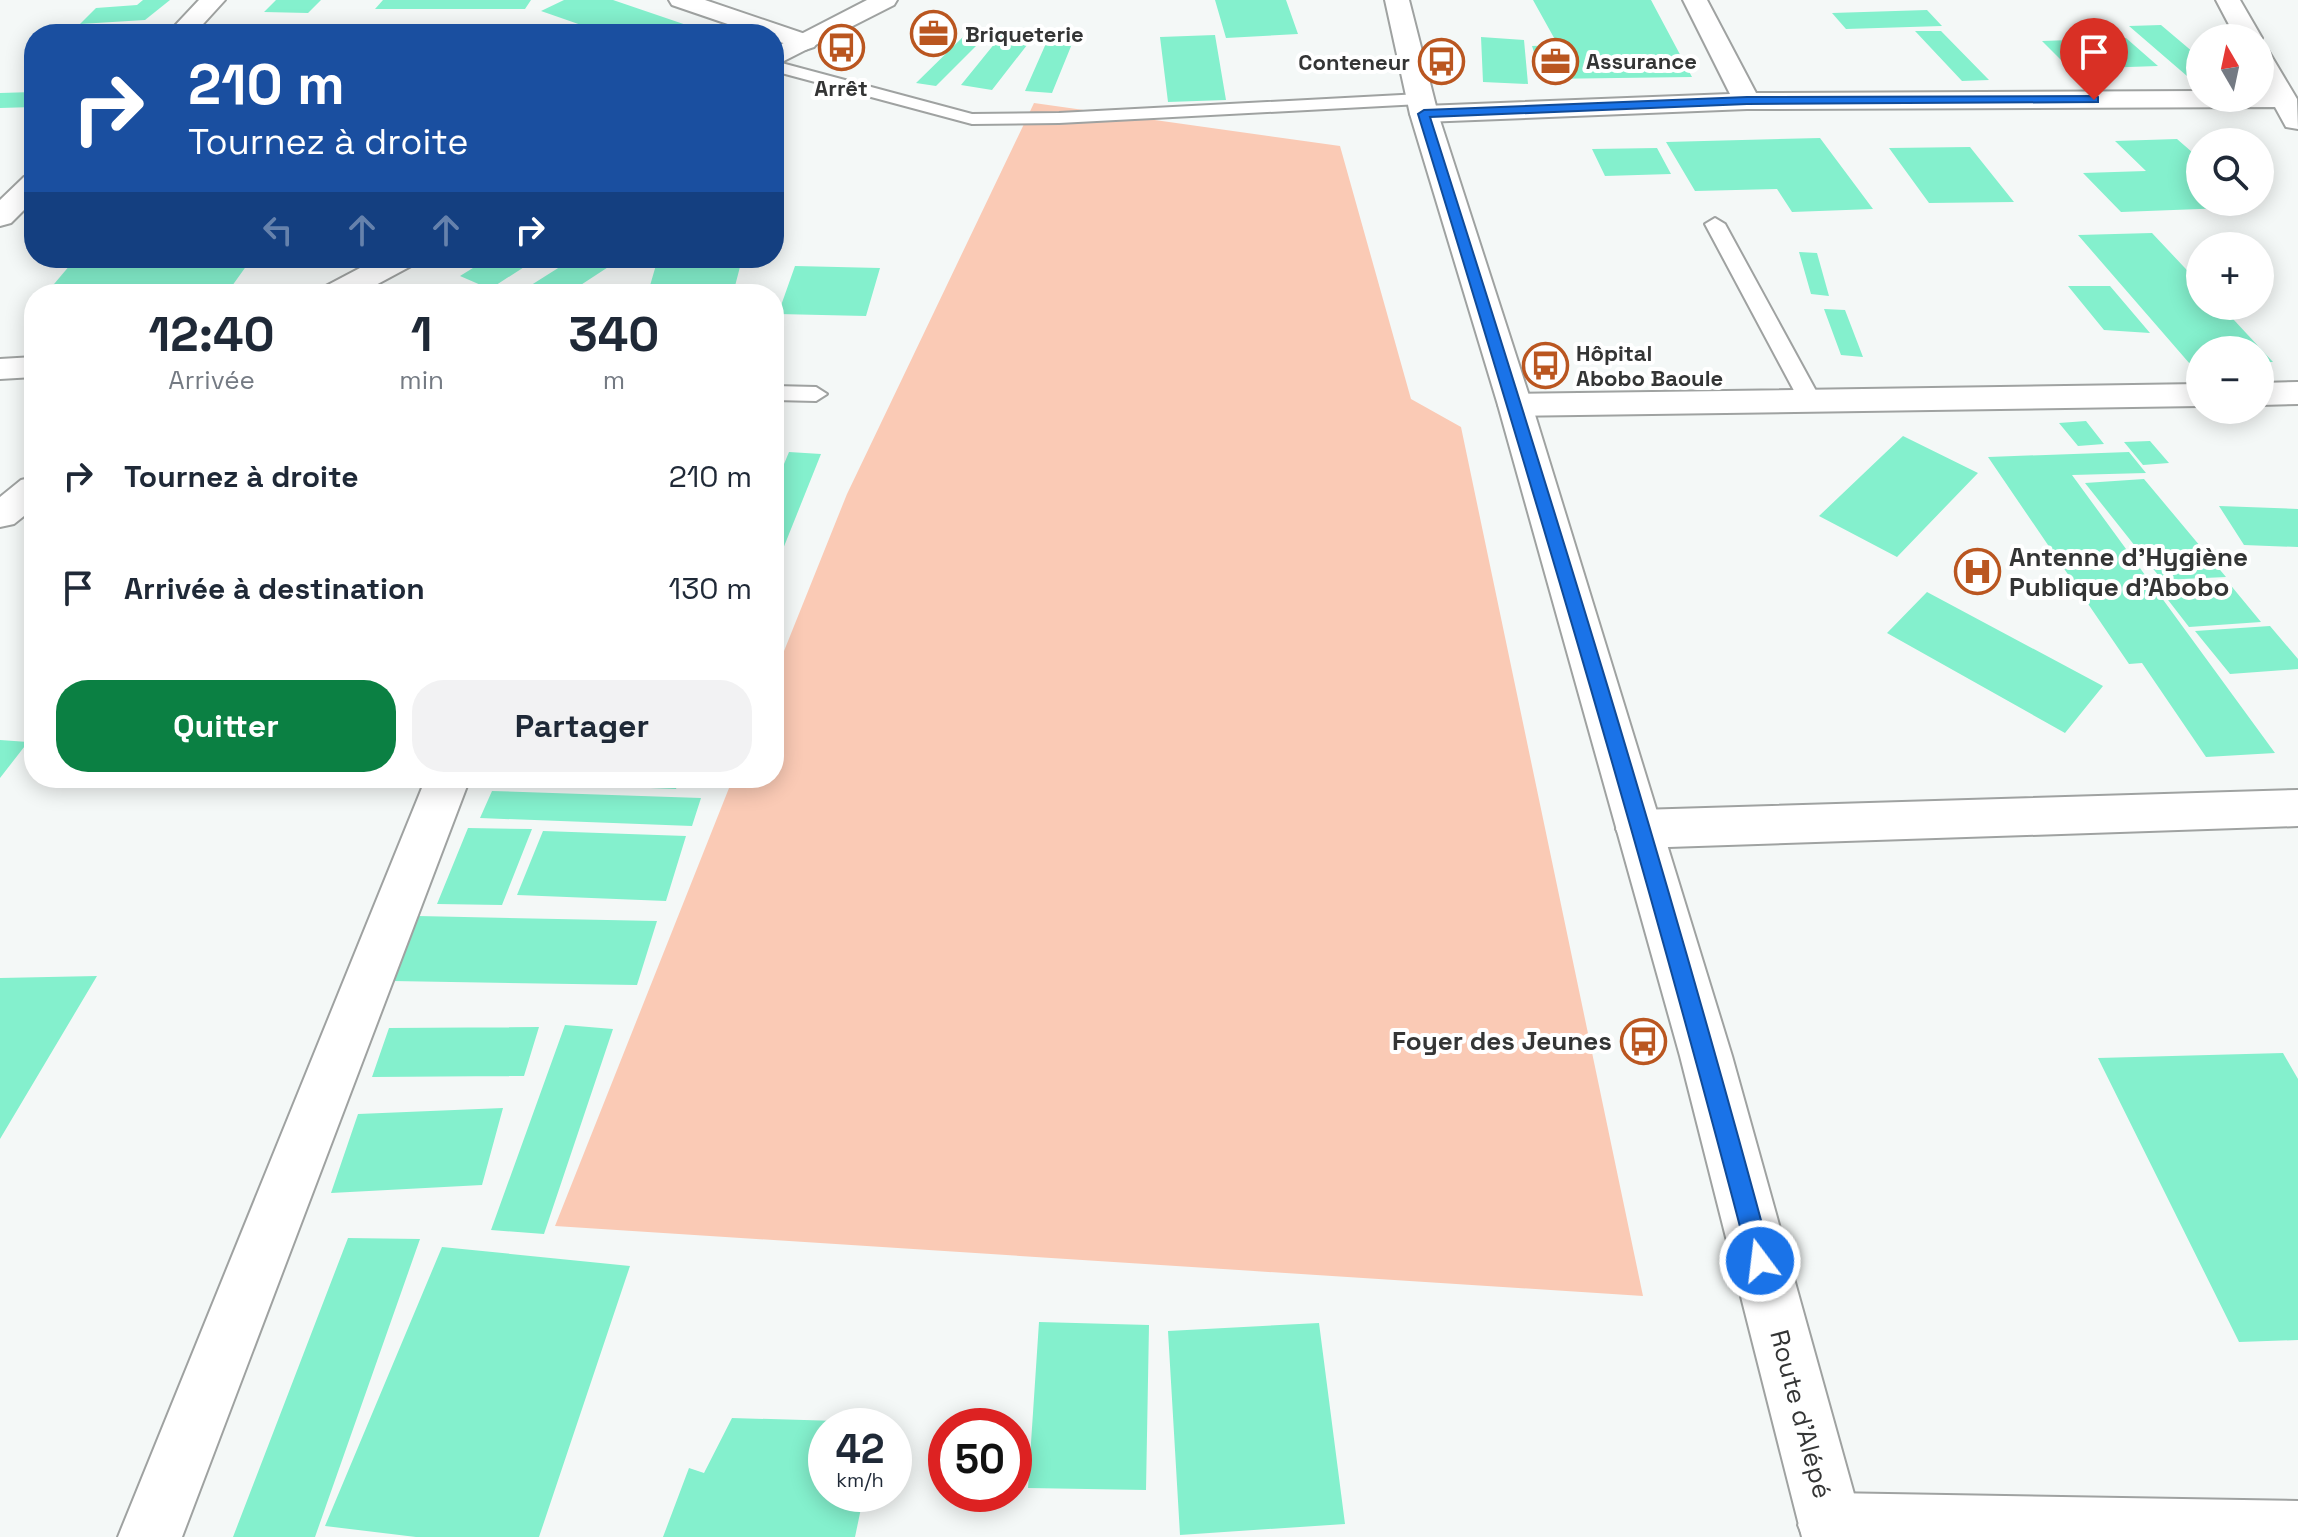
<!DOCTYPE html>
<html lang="fr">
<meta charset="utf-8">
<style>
body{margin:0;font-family:"Space Grotesk",sans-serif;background:#f2f2f3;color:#1f2937;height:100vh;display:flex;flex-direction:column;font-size:30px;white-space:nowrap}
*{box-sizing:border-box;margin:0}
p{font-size:26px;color:#747a83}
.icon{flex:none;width:44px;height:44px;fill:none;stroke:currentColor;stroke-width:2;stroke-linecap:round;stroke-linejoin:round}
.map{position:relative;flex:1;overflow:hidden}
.side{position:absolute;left:24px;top:284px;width:760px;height:504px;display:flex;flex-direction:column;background:#fff;border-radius:32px;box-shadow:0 4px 20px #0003}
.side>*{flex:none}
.top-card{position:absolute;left:24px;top:24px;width:760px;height:244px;border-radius:32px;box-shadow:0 4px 20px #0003;background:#1a4fa0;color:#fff;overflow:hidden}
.needle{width:52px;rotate:351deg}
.tools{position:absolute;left:2186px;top:24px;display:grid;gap:16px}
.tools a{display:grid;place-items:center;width:88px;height:88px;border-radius:50%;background:#fff;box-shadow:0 4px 20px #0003;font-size:40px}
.speed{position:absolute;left:808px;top:1408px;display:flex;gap:16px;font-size:40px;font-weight:700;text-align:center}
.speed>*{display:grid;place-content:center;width:104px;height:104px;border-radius:50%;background:#fff;box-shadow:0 4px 20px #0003;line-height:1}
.speed small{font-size:20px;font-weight:400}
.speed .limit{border:12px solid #d22;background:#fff;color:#111}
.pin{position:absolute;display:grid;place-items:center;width:68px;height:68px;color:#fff;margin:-82px -34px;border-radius:50% 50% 50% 0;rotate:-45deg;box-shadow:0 0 8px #0007}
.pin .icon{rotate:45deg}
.me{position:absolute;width:88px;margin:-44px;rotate:345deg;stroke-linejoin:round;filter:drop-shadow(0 0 6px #0008)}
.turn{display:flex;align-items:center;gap:28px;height:168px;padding:0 32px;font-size:36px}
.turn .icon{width:104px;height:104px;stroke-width:2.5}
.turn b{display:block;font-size:56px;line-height:68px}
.lanes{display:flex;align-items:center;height:76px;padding:0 32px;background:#0003;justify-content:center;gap:40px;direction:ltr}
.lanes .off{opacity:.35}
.eta{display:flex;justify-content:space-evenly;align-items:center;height:136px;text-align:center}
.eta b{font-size:48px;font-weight:600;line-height:56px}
.cta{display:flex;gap:16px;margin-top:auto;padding:16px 32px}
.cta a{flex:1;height:92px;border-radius:32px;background:#0b8043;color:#fff;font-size:32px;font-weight:600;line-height:92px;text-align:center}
.cta a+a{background:#f2f2f3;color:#1f2937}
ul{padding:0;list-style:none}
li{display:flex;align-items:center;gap:24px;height:112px;padding:0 32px}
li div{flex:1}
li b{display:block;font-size:30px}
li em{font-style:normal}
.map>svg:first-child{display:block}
</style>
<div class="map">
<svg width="2298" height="1537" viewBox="0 0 2298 1537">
<rect width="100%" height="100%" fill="#f4f8f7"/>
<path fill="#facab5" d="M1034,103L1340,146L1411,399L1461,427L1643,1296L555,1226L733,778H774V676L847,494Z"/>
<path fill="#84f0cd" d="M143,0H170L145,20L80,24L96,8L137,5Z
M276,0H321L308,13L264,12Z
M383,0H531L525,9H375Z
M564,0H613L707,32L607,34L541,11Z
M1215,0H1286L1298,34L1226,38Z
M1533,0H1651L1692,77L1543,79L1532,46L1558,45Z
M1927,10L1942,26L1846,29L1832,13Z
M2161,25L2200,58V76H2187L2129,26Z
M297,26L291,34H243L248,27Z
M970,30L989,33L936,86L916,83Z
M1915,31H1941L1989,80L1962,81Z
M1004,32L1034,36L992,90L961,85Z
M1051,32L1076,34L1052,93L1025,91Z
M1215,35L1226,100L1168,102L1160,37Z
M1481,37L1524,40L1528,84L1483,82Z
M2126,38L2158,66L2070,69L2042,41Z
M34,92V107L0,108V93Z
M1820,138L1873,209L1792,212L1777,189L1695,191L1666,142Z
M2177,139L2200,159V202H2246L2252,207L2121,212L2083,173L2146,171L2115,141Z
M1970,147L2014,202L1929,203L1889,148Z
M1657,148L1671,174L1605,176L1592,149Z
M2152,233L2200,284V306H2221L2273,362H2260V350H2200V364H2190L2078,235Z
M1799,252L1817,253L1829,296L1811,294Z
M76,258H252L232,286L49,290Z
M489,258H538L490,289L460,276Z
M574,258H622L567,294H517Z
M741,263L735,286L649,289L656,265Z
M795,266L880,268L866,316L778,314Z
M2068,286H2110L2150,333L2104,330Z
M1824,309L1845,310L1863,357L1841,355Z
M2086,421L2104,444L2078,446L2059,423Z
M1903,436L1978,473L1897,557L1819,516Z
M2150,441L2169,463L2143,465L2124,442Z
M789,452L821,454L777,564H774V488Z
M2129,452L2146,473L2072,475L2275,753L2206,757L2142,663L2129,664L1988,457Z
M2144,479L2226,577L2162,580L2085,483Z
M2219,506L2298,509V547L2244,545Z
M2228,582L2261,622L2189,627L2158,587Z
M1927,592L2103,686L2065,733L1887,633Z
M2270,626L2298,659V669L2230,674L2195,631Z
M0,740L28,742L0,778Z
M499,778H680L676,789L497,782Z
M492,791L701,798L692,826L480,818Z
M468,828L532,829L502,905L437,904Z
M543,831L686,836L666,901L517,895Z
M418,916L657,921L637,985L392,981Z
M97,976L0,1139V978Z
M565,1025L613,1029L544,1234L491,1230Z
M539,1027L524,1076L372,1077L389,1028Z
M2283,1053L2298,1079V1340L2239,1342L2098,1058Z
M503,1108L482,1185L331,1193L358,1114Z
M348,1238L420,1239L315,1537H233Z
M442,1247L630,1266L539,1537H416L325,1526Z
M1039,1322L1149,1325L1146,1490L1028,1488Z
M1319,1323L1345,1524L1180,1535L1168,1331Z
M732,1418L838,1421V1426H826V1494H864L855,1537H663L689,1468L704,1473Z"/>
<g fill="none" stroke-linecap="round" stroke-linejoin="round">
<defs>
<path id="service" d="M774,61L972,114L1059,113L1420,94L1429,99L1420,104L1059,123L972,124L774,71Z
M1715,218L1725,224L1821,400L1818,405H1802L1799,400L1705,224Z
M774,386L816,387L827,394L816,401L774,400Z"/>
<path id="minor" d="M199,0H225L194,34H167Z
M669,0H705L814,37L818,42L814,47L805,50L774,40V34H757L672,5Z
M1683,0H1707L1756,93L2200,91V98H2260V91H2266L2260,80V49L2269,52L2297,99L2298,129L2286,127L2275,107L1747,109L1424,122L1414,120L1410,114L1414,108L1424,106L1730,94Z
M2216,0H2240L2262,38L2260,40L2236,38Z
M34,174V200L11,223L0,226V200L24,177Z
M2298,382V404L2260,405V383Z
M2200,384V406L1515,416L1503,413L1498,405L1503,397L1515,394Z
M34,477V508L14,524L0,527V497L21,480Z
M426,778H470L182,1537H118Z
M2298,790V826L1639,848L1623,842L1616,829L1623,816L1639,810Z
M1830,1493L2298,1501V1537H1803L1798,1525L1808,1503Z"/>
<path id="tertiary" d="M867,0H897L894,5L774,66V48Z
M379,258H417L413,265L359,294H319L324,287Z
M34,357V377L0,379V359Z"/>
<path id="secondary" d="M1385,0H1409L1438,114L1532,405L1732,1056L1866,1537H1802L1680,1056L1498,405L1410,114Z"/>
</defs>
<use href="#service" stroke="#9fa2a1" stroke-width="4"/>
<use href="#minor" stroke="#9fa2a1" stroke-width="4"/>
<use href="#tertiary" stroke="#9fa2a1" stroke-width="4"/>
<use href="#secondary" stroke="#9fa2a1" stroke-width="4"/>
<use href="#service" fill="#fff" fill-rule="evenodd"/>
<use href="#minor" fill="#fff" fill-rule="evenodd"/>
<use href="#tertiary" fill="#fff" fill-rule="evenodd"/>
<use href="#secondary" fill="#fff" fill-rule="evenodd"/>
</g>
<path fill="#1a73e8" stroke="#114b97" stroke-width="2" d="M2094,96L2098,97V102L1747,104L1430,117C1551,496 1669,877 1772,1261L1769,1269L1760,1273L1752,1269L1749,1261C1649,876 1535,494 1418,114L1424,110L1747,97Z"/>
<defs>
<symbol id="office-ring" viewBox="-11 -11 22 22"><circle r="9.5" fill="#fff" stroke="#ba5620" stroke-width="1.5"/><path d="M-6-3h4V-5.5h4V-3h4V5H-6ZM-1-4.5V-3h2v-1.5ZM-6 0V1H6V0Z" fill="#ba5620"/></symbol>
<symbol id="bus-ring" viewBox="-11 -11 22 22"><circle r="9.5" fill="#fff" stroke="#ba5620" stroke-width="1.5"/><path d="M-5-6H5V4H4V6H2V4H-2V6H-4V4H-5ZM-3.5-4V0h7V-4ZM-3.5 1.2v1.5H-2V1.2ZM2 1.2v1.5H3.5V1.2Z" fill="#ba5620"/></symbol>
<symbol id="hospital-ring" viewBox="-11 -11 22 22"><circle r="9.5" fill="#fff" stroke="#ba5620" stroke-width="1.5"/><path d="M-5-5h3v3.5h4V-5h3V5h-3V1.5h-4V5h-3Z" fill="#ba5620"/></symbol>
</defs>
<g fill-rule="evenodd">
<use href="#office-ring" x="908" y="8" width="51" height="51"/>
<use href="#bus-ring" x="816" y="22" width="51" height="51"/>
<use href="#office-ring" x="1530" y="36" width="51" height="51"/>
<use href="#bus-ring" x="1416" y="36" width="51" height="51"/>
<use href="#bus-ring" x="1520" y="340" width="51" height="51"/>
<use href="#hospital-ring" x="1952" y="546" width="51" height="51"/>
<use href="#bus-ring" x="1618" y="1016" width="51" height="51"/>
</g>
<g text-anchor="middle" stroke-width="8" stroke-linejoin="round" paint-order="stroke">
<g font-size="22" font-weight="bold" fill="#343535" stroke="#fff" text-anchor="start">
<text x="965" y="42">Briqueterie</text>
<text x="1586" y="69">Assurance</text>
<text x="1410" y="70" text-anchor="end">Conteneur</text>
<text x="841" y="96" text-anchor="middle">Arrêt</text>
<text x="1576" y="361">Hôpital<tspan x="1576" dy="25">Abobo Baoule</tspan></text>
</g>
<g font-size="26" font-weight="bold" fill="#343535" stroke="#fff" text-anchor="start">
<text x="2009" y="566">Antenne d'Hygiène<tspan x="2009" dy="30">Publique d'Abobo</tspan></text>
<text x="1612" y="1050" text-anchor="end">Foyer des Jeunes</text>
</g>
<g font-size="26" fill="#343535" stroke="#fff">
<text transform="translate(1801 1414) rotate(75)" y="9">Route d'Alépé</text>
</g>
</g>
</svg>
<div class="tools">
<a><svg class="needle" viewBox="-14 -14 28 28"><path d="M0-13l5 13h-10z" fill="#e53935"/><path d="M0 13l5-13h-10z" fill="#747a83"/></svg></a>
<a><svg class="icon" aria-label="search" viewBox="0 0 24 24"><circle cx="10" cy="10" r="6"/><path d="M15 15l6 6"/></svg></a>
<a>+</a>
<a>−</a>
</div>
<div class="speed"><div>42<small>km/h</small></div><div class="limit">50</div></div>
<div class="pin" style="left:2094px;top:100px;background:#d93025"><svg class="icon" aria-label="arrive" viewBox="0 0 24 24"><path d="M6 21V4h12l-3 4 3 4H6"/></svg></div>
<svg class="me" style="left:1760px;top:1261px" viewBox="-20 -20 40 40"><circle r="17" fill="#1a73e8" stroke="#fff" stroke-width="3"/><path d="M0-11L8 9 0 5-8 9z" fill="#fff"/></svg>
<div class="top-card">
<div class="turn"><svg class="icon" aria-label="right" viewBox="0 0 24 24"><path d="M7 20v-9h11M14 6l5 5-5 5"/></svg><div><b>210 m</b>Tournez à droite</div></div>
<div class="lanes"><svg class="icon off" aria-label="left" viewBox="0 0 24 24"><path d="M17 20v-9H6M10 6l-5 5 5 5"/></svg><svg class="icon off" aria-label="ahead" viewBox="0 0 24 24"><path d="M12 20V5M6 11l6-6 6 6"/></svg><svg class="icon off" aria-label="ahead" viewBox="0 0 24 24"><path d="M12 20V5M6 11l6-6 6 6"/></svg><svg class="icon" aria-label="right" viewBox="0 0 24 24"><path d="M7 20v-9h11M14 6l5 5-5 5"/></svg></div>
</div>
<section class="side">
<div class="eta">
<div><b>12:40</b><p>Arrivée</p></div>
<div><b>1</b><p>min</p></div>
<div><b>340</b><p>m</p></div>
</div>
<ul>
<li><svg class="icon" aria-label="right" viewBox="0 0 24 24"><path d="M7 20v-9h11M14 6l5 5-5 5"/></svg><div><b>Tournez à droite</b></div><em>210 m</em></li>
<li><svg class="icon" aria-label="arrive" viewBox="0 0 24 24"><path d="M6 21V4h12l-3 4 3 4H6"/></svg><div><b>Arrivée à destination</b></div><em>130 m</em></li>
</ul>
<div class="cta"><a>Quitter</a><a>Partager</a></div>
</section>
</div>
